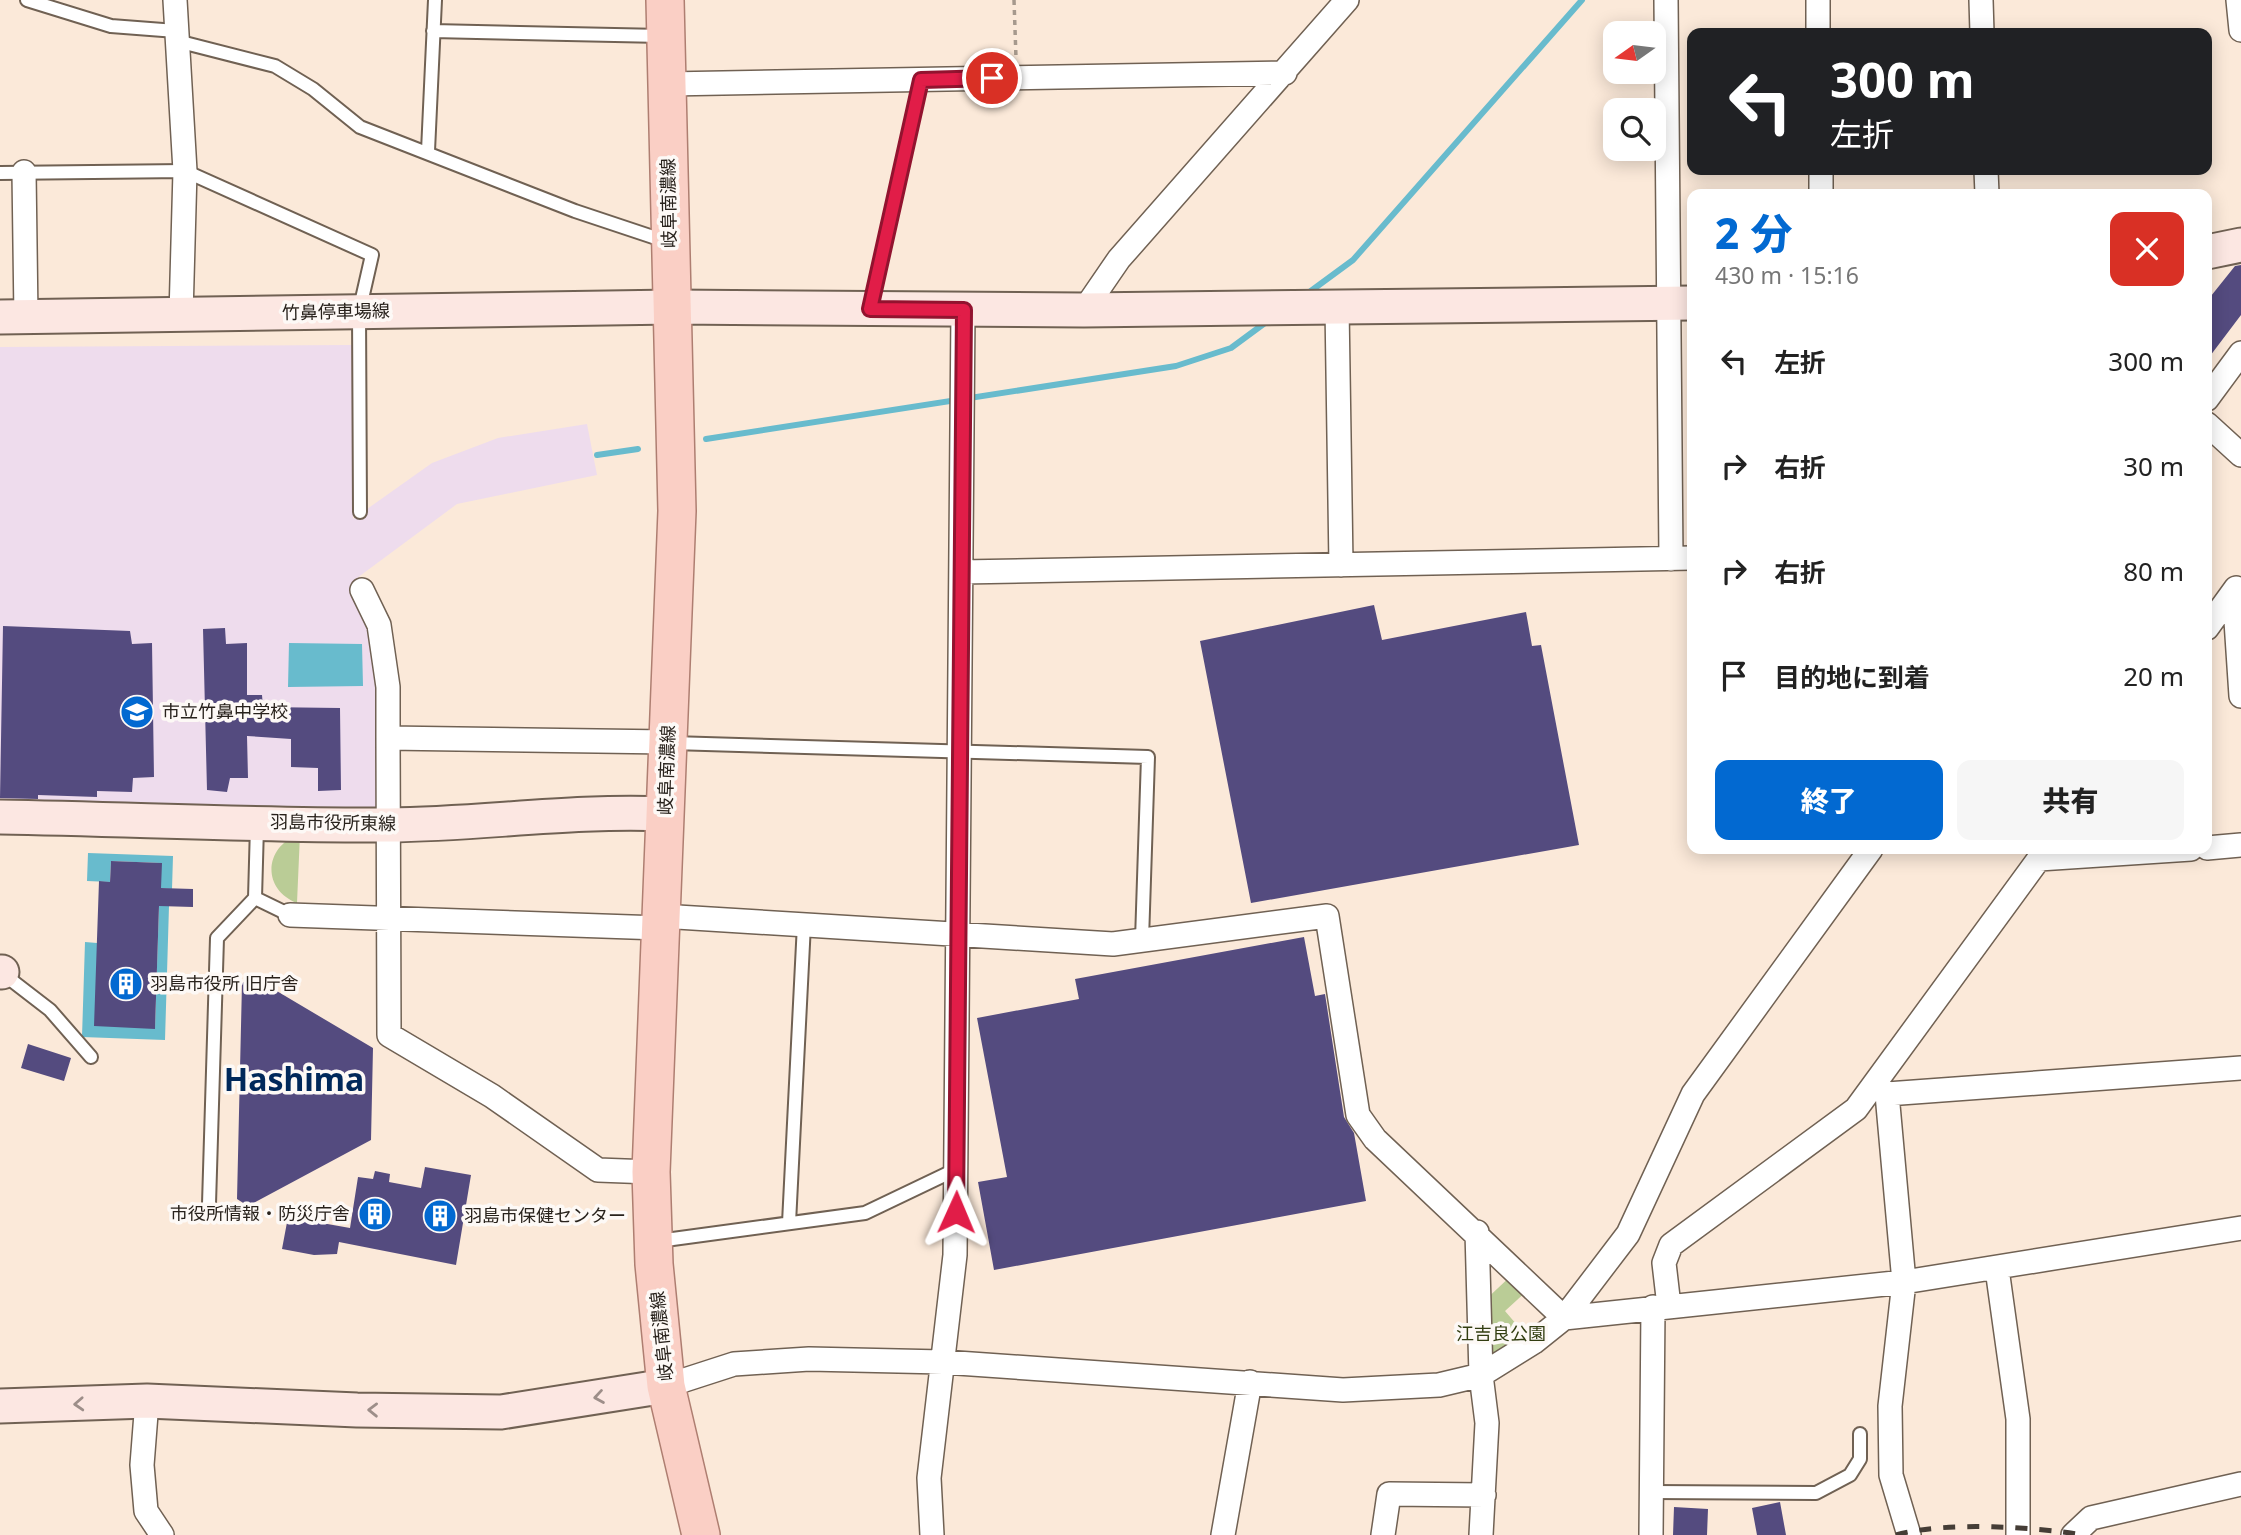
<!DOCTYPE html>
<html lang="ja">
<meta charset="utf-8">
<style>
body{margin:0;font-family:"Noto Sans","Noto Sans JP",sans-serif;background:#f6f6f6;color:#222;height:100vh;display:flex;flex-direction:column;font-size:26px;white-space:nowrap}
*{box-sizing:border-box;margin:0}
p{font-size:23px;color:#767676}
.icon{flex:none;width:38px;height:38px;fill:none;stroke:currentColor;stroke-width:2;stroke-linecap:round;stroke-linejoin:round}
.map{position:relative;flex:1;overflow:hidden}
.details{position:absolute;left:1687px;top:189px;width:525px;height:665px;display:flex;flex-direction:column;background:#fff;border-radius:14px;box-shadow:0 4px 18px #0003}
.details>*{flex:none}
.guide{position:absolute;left:1687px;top:28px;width:525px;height:147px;border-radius:14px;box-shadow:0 4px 18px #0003;background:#202124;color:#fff;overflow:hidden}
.needle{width:46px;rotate:256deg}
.tools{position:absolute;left:1603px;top:21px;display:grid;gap:14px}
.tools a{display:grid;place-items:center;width:63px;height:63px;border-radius:14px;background:#fff;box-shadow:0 4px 18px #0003;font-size:35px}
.pin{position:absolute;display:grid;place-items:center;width:60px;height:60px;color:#fff;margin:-30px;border:4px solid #fff;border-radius:50%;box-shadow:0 2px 7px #0007}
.me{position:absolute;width:77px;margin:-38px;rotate:1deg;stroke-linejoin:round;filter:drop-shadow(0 0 5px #0008)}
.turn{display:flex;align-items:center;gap:24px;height:147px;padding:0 28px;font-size:32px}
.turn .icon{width:91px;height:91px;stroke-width:2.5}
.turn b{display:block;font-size:49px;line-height:60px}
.round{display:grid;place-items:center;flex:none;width:74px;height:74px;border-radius:14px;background:#f6f6f6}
.headline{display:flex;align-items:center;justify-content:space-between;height:119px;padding:0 28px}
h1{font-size:42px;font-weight:800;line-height:52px;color:#0269d1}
.primary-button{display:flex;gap:14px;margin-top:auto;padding:14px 28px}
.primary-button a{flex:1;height:80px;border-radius:14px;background:#0269d1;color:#fff;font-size:28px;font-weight:800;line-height:80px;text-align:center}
.primary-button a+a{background:#f6f6f6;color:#222}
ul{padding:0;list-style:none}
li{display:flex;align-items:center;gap:21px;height:105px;padding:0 28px}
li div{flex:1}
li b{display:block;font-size:26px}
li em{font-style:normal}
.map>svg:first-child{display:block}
</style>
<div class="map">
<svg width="2241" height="1535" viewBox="0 0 2241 1535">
<rect width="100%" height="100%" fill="#fbe9d9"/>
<path fill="#eedced" d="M352,345L353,519L432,463L498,438L587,424L597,475L457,504L353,581L374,627L381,690V802L374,809L0,802V347Z"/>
<path fill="#bacc96" d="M300,834L297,903C261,889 264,846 300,834Z
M1514,1273L1529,1289L1505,1311L1529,1339L1483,1368L1481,1304Z"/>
<path fill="#68bbcd" d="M289,643L362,644L363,686L288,687Z
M88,853L173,856L172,889L161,888V863L111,861L110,882L87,881Z
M159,906H169L165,1040L82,1037L85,942L97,943L155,1028Z"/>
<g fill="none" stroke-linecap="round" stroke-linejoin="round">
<path stroke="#68bbcd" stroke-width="6" d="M1304,296L1353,260L1582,0
M706,439L1176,366L1231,348L1269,320
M597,455L638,449"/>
</g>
<path fill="#544b7f" d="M2241,265V315L2207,360V301L2235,266Z
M1374,605L1382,640L1526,612L1532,646L1541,645L1579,845L1251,903L1200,641Z
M3,626L130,631L132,644L152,643L154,777L133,778L132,792L97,791V797L38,795V799L0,798Z
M225,628L226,644L247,643V695H262L263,707L340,708L341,790L318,791V768L291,767V739L247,736L248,778H230L227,792L207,790L203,629Z
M111,861L162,863L161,888L193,889V907L159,906L155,1029L94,1026L99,881L110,882Z
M1304,937L1315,996L1325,994L1344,1117L1354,1133L1366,1201L994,1270L978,1182L1007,1177L977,1018L1079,999L1075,979Z
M253,977L373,1048L371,1140L248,1206L237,1199L242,983Z
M28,1044L71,1058L64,1081L21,1068Z
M425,1167L471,1175L456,1265L339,1242L337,1254L314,1255L282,1249L288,1217L350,1228L358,1177L373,1179L375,1171L390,1174L389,1182L421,1188Z
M1780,1502L1786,1535H1757L1752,1508Z
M1674,1507L1708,1509L1707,1535H1673Z"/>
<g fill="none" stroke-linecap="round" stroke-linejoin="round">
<defs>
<path id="lane" d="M27,0L111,26L176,31
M433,31L662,36
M177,41L275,66L313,89L360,127L575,211L668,242
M428,151L435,0
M0,173L185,171L372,255L359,312L360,512
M870,308L921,80
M672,743L1148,757L1142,940
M255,898L290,915
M2,973L50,1010L91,1057
M209,1204L217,938L255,898L257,826
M789,1223L804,924
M658,1241L865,1213L957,1169
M1652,1492L1816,1493L1850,1475L1860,1459V1434"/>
<path id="street" d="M175,0L185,171L181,315
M1666,0L1671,559
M1818,0V33
M1981,0L1982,33
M2238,0L2241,30
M668,84L1285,73
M1821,170V194
M1986,170L1987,194
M24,172L26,317
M1337,307L1341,565
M1084,310L1119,259L1347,0
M2207,399L2241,353
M2207,424L2241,455
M961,572L1692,558
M362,590L379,625L388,687V738
M2234,591L2241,696
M2207,628L2236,588
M2207,848L2241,845
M2039,859L2191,849
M290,915L660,928
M661,916L1113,944L1327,916L1358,1115L1375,1139L1564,1318
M1877,1085L1887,1094L2241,1068
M1887,1094L1904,1282L1890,1406L1891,1475L1909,1535
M651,1172L598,1170L492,1096L389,1035L388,738L668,742
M1477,1232L1481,1375L1487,1423L1481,1535
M1997,1269L2018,1419V1535
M1669,1306L1664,1263L1671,1245L1856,1109L2046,849
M1564,1318L1904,1282L2241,1228
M666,1386L734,1364L809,1359L943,1362L1343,1390L1439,1385L1481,1375L1534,1342L1564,1318L1628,1234L1693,1094L1871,849
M147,1401L142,1465L146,1511L162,1535
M932,1535L929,1478L955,1255L963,310
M1223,1535L1250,1382
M1383,1535L1389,1494L1484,1495
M1651,1535L1653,1307
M2073,1535L2091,1518L2241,1484"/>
<path id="secondary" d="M2207,252L2241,245
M0,317L673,307L1084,310L1692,303
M0,817C129,819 259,826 389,825C481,824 573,810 665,814
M0,972H2
M0,1406L147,1401L357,1410L501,1412L666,1386"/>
<path id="primary" d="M665,0L677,511L651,1172L654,1264L666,1386L701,1535"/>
</defs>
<use href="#lane" stroke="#706153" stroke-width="16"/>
<use href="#street" stroke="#706153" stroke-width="26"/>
<use href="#secondary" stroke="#706153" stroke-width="37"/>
<use href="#primary" stroke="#ae7e71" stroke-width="40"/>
<path stroke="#a6998d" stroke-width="3.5" stroke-dasharray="5 5" stroke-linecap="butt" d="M1014,0L1016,58"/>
<use href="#lane" stroke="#fff" stroke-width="12"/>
<use href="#street" stroke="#fff" stroke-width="23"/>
<use href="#secondary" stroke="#fce7e2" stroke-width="33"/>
<use href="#primary" stroke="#facfc5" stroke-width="37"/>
<path stroke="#453d36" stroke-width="5" stroke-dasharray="12 12" stroke-linecap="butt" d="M1896,1535C1944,1521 2034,1527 2084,1535"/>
</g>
<defs><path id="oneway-chevron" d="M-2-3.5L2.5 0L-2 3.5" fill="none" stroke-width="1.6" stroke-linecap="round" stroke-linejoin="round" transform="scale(1.75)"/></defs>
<g stroke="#9d8e89">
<use href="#oneway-chevron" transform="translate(599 1397) rotate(171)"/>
<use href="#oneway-chevron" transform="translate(79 1404) rotate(177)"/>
<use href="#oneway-chevron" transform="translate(373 1410) rotate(-179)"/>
</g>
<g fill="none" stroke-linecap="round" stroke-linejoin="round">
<defs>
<path id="route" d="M956,1212L964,310L870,309L921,80L992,78"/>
</defs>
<use href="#route" stroke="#92132f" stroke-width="18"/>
<use href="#route" stroke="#e11d48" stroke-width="12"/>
</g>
<defs>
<symbol id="school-disc" viewBox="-11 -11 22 22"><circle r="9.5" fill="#0269d1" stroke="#fdf9f6"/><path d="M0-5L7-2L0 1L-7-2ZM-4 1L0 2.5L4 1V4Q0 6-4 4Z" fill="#fff"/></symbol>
<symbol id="building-disc" viewBox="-11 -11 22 22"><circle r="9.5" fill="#0269d1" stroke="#fdf9f6"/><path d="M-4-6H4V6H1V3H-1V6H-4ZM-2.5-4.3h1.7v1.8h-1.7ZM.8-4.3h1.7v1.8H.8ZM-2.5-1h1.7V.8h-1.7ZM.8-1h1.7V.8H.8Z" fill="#fff"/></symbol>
</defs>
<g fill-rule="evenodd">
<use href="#school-disc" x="118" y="693" width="38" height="38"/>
<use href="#building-disc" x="107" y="965" width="38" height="38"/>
<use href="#building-disc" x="356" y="1195" width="38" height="38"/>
<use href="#building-disc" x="421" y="1197" width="38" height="38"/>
</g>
<g text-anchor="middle" stroke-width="7" stroke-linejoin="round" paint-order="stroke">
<g font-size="18" fill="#28221c" stroke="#fdf9f6">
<text transform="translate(669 203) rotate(-91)" y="6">岐阜南濃線</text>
<text transform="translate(336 312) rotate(-1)" y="6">竹鼻停車場線</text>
<text transform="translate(667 770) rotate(-88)" y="6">岐阜南濃線</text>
<text transform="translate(333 823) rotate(1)" y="6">羽島市役所東線</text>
<text transform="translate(662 1336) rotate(-96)" y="6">岐阜南濃線</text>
</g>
<g font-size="18" fill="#28221c" stroke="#fdf9f6" text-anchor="start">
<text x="162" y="718">市立竹鼻中学校</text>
<text x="150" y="990">羽島市役所 旧庁舎</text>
<text x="350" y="1220" text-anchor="end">市役所情報・防災庁舎</text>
<text x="464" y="1222">羽島市保健センター</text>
</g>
<g font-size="18" fill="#323e11" stroke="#fdf9f6">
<text x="1501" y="1340">江吉良公園</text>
</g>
<g font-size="32" font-weight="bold" fill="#00285a" stroke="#fdf9f6">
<text x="294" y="1091">Hashima</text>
</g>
</g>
</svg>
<div class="tools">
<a><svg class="needle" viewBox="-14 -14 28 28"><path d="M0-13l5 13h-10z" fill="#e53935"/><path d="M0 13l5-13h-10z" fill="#767676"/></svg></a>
<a><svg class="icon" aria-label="search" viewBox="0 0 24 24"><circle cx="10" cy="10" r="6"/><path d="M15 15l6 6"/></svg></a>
</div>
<div class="pin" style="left:992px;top:78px;background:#d93025"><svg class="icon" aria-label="arrive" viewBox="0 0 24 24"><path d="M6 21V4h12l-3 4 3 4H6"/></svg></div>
<svg class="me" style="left:956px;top:1212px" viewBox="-20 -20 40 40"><path d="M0-17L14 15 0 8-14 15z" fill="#e11d48" stroke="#fff" stroke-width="4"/></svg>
<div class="guide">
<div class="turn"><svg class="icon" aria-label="left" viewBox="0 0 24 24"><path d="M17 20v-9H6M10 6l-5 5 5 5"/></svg><div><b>300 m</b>左折</div></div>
</div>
<section class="details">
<div class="headline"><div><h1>2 分</h1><p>430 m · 15:16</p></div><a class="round" style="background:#d93025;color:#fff"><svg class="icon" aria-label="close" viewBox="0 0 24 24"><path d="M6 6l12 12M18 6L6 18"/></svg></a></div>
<ul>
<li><svg class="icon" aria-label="left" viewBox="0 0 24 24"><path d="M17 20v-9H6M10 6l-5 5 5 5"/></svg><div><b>左折</b></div><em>300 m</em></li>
<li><svg class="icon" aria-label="right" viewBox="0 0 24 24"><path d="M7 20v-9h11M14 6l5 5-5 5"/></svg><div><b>右折</b></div><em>30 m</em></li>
<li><svg class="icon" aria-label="right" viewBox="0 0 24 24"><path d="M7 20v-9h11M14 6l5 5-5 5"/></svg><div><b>右折</b></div><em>80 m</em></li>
<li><svg class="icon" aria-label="arrive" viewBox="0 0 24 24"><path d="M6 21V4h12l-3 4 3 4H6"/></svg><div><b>目的地に到着</b></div><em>20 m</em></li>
</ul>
<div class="primary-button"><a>終了</a><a>共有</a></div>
</section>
</div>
